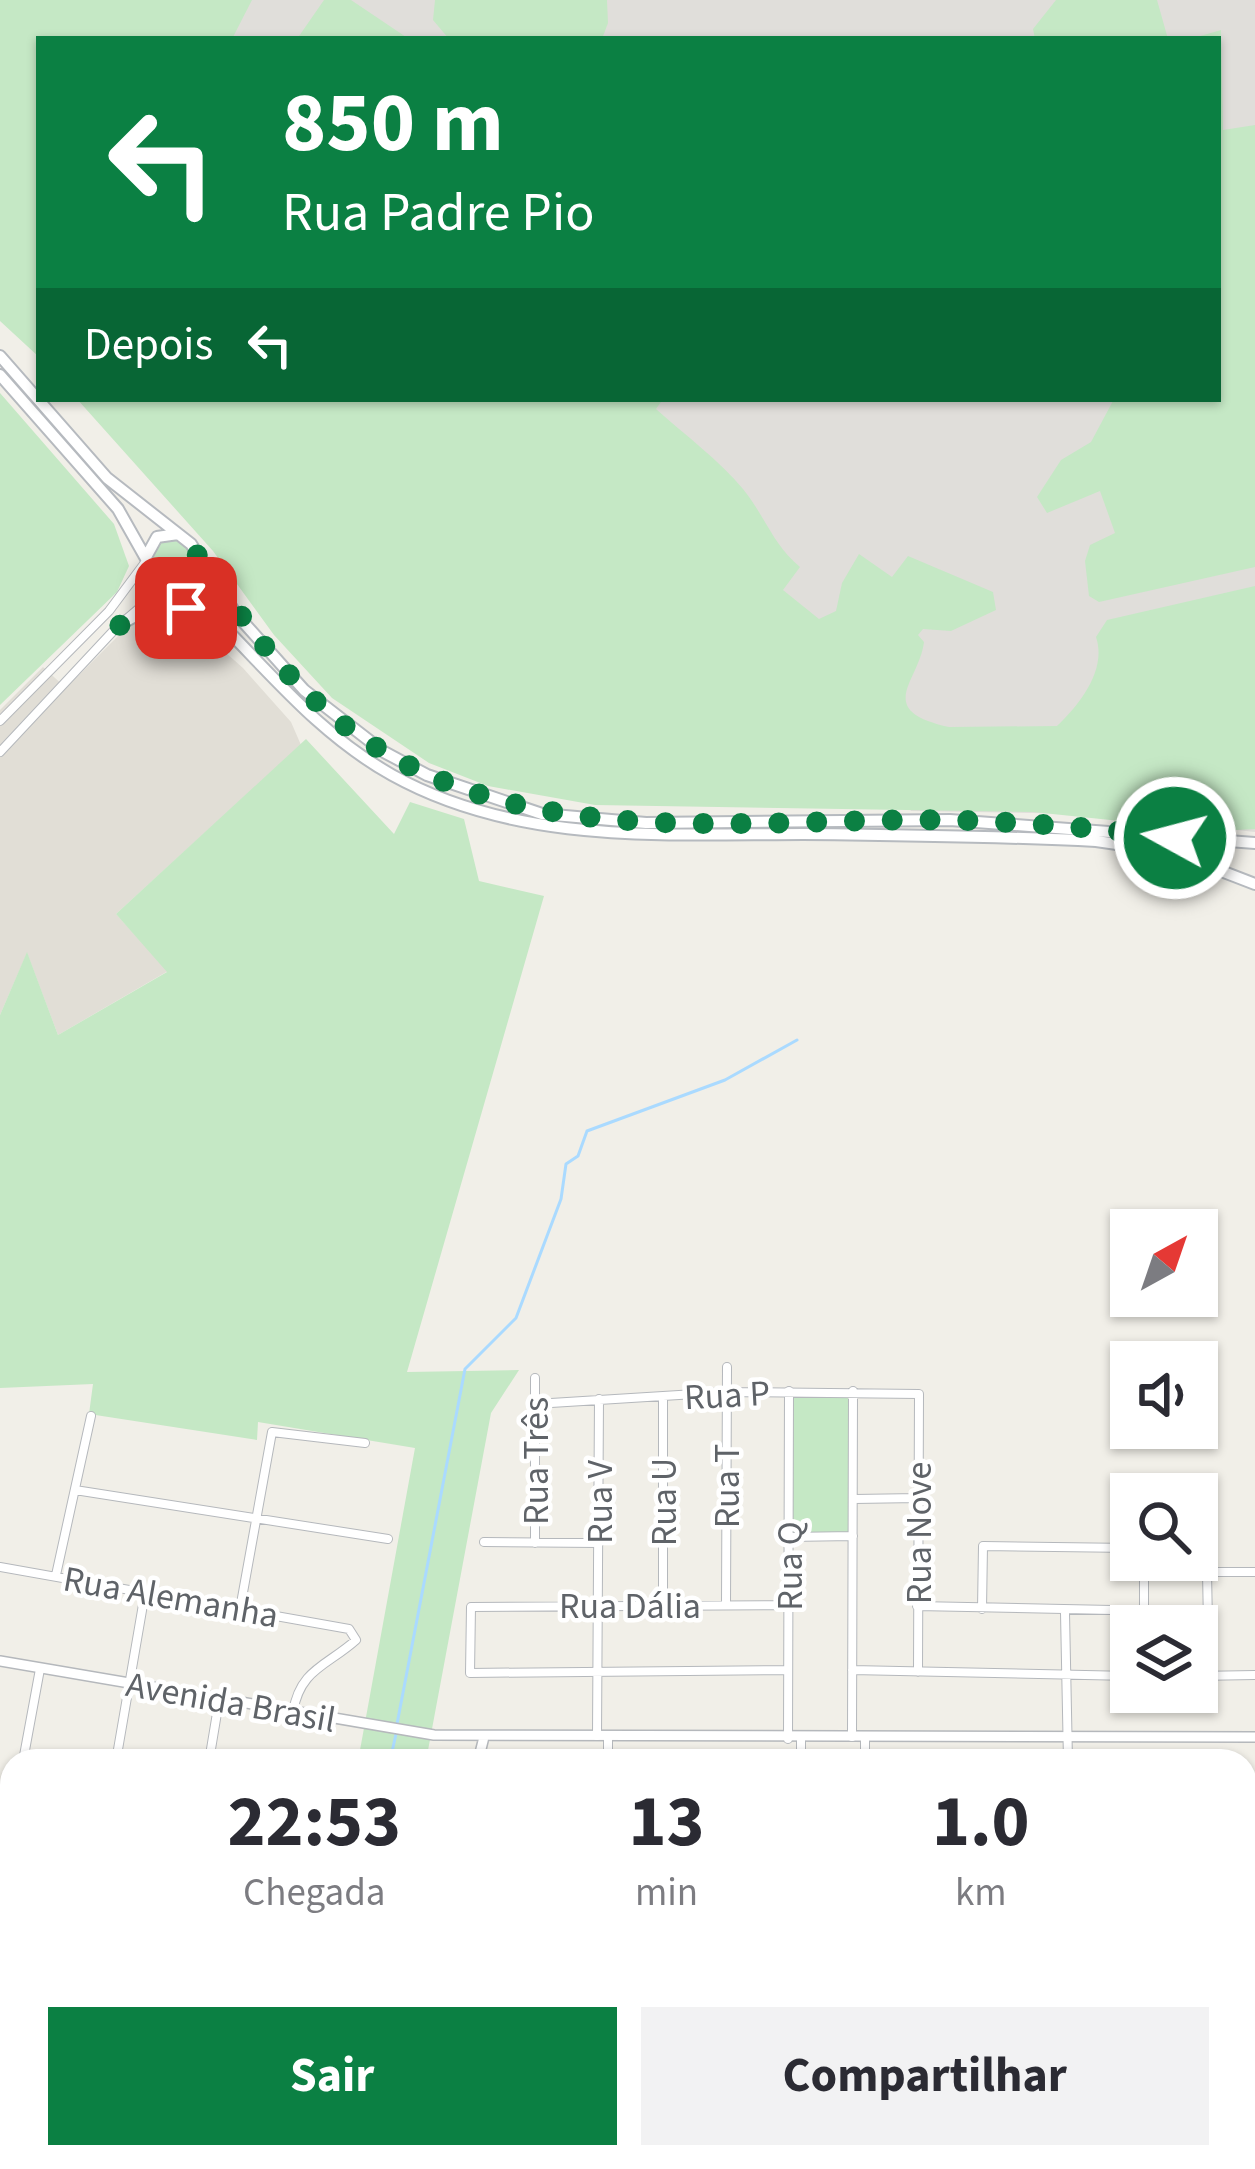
<!DOCTYPE html>
<html lang="pt">
<meta charset="utf-8">
<style>
body{margin:0;font-family:"Source Sans 3",sans-serif;background:#f2f2f3;color:#2b2b33;height:100vh;display:flex;flex-direction:column;font-size:45px;white-space:nowrap}
*{box-sizing:border-box;margin:0}
p{font-size:39px;color:#7c7c81}
.icon{flex:none;width:66px;height:66px;fill:none;stroke:currentColor;stroke-width:2;stroke-linecap:round;stroke-linejoin:round}
.map{position:relative;flex:1;overflow:hidden}
.drawer{position:absolute;left:0px;top:1749px;width:1257px;height:420px;display:flex;flex-direction:column;background:#fff;border-radius:36px 36px 0 0;box-shadow:0 3px 9px #0004}
.drawer>*{flex:none}
.hud{position:absolute;left:36px;top:36px;width:1185px;height:366px;border-radius:0px;box-shadow:0 3px 9px #0004;background:#0b8043;color:#fff;overflow:hidden}
.needle{width:78px;rotate:40deg}
.tools{position:absolute;left:1110px;top:1209px;display:grid;gap:24px}
.tools a{display:grid;place-items:center;width:108px;height:108px;border-radius:0px;background:#fff;box-shadow:0 3px 9px #0004;font-size:60px}
.pin{position:absolute;display:grid;place-items:center;width:102px;height:102px;color:#fff;margin:-51px;border-radius:24px;box-shadow:0 6px 18px #0006}
.me{position:absolute;width:132px;margin:-66px;rotate:277deg;stroke-linejoin:round;filter:drop-shadow(0 0 9px #0008)}
.turn{display:flex;align-items:center;gap:42px;height:252px;padding:0 48px;font-size:54px}
.turn .icon{width:156px;height:156px;stroke-width:2.5}
.turn b{display:block;font-size:84px;line-height:102px}
.then{display:flex;align-items:center;height:114px;padding:0 48px;background:#0003;gap:24px;font-size:45px}
.eta{display:flex;justify-content:space-evenly;align-items:center;height:204px;text-align:center}
.eta b{font-size:72px;font-weight:700;line-height:84px}
.cta{display:flex;gap:24px;margin-top:auto;padding:24px 48px}
.cta a{flex:1;height:138px;border-radius:0px;background:#0b8043;color:#fff;font-size:48px;font-weight:700;line-height:138px;text-align:center}
.cta a+a{background:#f2f2f3;color:#2b2b33}
.map>svg:first-child{display:block}
</style>
<div class="map">
<svg width="1255" height="2169" viewBox="0 0 1255 2169">
<rect width="100%" height="100%" fill="#f1efe8"/>
<path fill="#e0deda" d="M87,0H1255V832L1093,814L911,811L596,399H1218V39H136Z"/>
<path fill="#e1ded6" d="M166,613L190,621L243,668L291,722L301,745L116,914L168,971L58,1035L27,953L0,1015V710L43,667L66,688L134,620Z"/>
<path fill="#c5e8c5" d="M0,0H252L232,39H39V357L0,321Z
M324,0H351L409,39H297Z
M435,0H607L608,23L602,39H449L433,20Z
M1056,0H1157L1168,39H1035L1033,29Z
M1221,30L1223,130L1255,125V567L1099,602L1089,596L1085,561L1090,545L1115,533L1100,491L1047,513L1037,497L1061,460L1091,442L1114,399H1218V39H1190Z
M0,393L114,524L129,566L117,592L0,705Z
M77,399H663L656,409C685,435 719,460 743,489C765,516 773,545 800,567L783,590L819,619L836,611L842,583L859,554L892,577L908,556L993,592L996,610L951,631L923,629L918,635L924,642C919,682 873,710 949,727L1057,726C1080,704 1107,670 1096,637L1107,620L1255,586V829L1217,831L1033,812L595,805L488,786L429,763L332,698L274,635L213,551Z
M153 558a18 18 0 1 1 36 0a18 18 0 1 1-36 0Z
M306,739L394,834L410,802L464,819L479,881L544,896L407,1372L519,1370L491,1413L426,1761H358L415,1448L258,1422L257,1440L89,1414L93,1384L0,1388V1015L27,952L58,1035L167,972L116,914Z
M792,1393H848V1535L792,1534Z
M1245,1999H1255V2169H870V2157H1245Z"/>
<path fill="#aadaff" d="M1018,2157H1196L1199,2169H1010Z"/>
<g fill="none" stroke-linecap="round" stroke-linejoin="round">
<path stroke="#aadaff" stroke-width="3" d="M397,1724L465,1369L516,1318L561,1199L566,1164L578,1156L587,1131L725,1080L797,1040
M390,1761L396,1734
M0,2091L12,2089
M337,2169L338,2157"/>
<defs>
<path id="minor" d="M0,721L109,611L147,560
M0,752L117,627L170,582
M535,1404L727,1392L919,1394L918,1672
M75,1490L388,1539
M854,1499L918,1498
M789,1537L853,1536
M484,1542L599,1543
M535,1543V1378
M1144,1560V1612
M0,1567L349,1629L356,1640C327,1666 300,1669 293,1712
M56,1575L91,1416
M726,1605L727,1367
M663,1606V1398
M917,1606L1208,1612
M240,1609L272,1432L365,1443
M982,1609L983,1546L1131,1548
M1065,1613L1068,1761
M788,1670L470,1673L471,1607L788,1605
M852,1670L1131,1676
M1197,1676L1255,1675
M1209,1676L1207,1572H1255
M597,1736L599,1399
M608,1737V1761
M852,1737L853,1391
M865,1737V1761
M788,1739L789,1391
M23,1761L40,1669
M116,1761L145,1593
M209,1761L219,1701
M801,1761V1739
M1245,1804H1255
M1245,1870H1255
M0,1888L12,1823
M1245,1932H1255
M1245,1996L1255,1995
M0,2043L12,2051
M0,2134L12,2120
M51,2157L65,2169
M157,2157L171,2169
M257,2157L272,2169
M608,2157V2169
M800,2157V2169
M865,2169V2157"/>
<path id="tertiary" d="M0,1661L434,1735L1255,1737
M478,1761L484,1737
M397,2169L399,2157"/>
<path id="secondary" d="M0,356L107,478L191,544L236,614L304,690L384,752L427,775L542,814L646,823L950,820L1255,843
M0,375L118,509L157,578L181,580L194,568L195,555
M146,557L157,537L178,534
M173,582C187,605 215,618 234,637C284,689 328,739 392,775C518,845 664,834 803,834C901,835 999,836 1096,841L1172,852L1255,884
M117,627C151,604 179,599 211,625"/>
</defs>
<use href="#minor" stroke="#b5b8bc" stroke-width="10"/>
<use href="#tertiary" stroke="#b5b8bc" stroke-width="12"/>
<use href="#secondary" stroke="#b6babf" stroke-width="14"/>
<use href="#minor" stroke="#fff" stroke-width="8"/>
<use href="#tertiary" stroke="#fff" stroke-width="9"/>
<use href="#secondary" stroke="#fff" stroke-width="10"/>
</g>
<g fill="none" stroke-linecap="round" stroke-linejoin="round">
<path stroke="#0b8043" stroke-width="21" stroke-dasharray="0 37.8" d="M186,608H151L118,627L170,582L188,575L195,552C238,611 277,671 335,718C511,859 740,817 949,820C1025,822 1100,828 1175,838"/>
</g>
<g text-anchor="middle" stroke-width="9" stroke-linejoin="round" paint-order="stroke">
<g font-size="36" fill="#5f6368" stroke="#fff">
<text transform="translate(727 1394) rotate(-3)" y="13">Rua P</text>
<text transform="translate(535 1461) rotate(-90)" y="13">Rua Três</text>
<text transform="translate(726 1486) rotate(-90)" y="13">Rua T</text>
<text transform="translate(599 1502) rotate(-90)" y="13">Rua V</text>
<text transform="translate(663 1502) rotate(-90)" y="13">Rua U</text>
<text transform="translate(918 1533) rotate(-90)" y="13">Rua Nove</text>
<text transform="translate(789 1566) rotate(-90)" y="13">Rua Q</text>
<text transform="translate(171 1596) rotate(10)" y="13">Rua Alemanha</text>
<text x="630" y="1618">Rua Dália</text>
<text transform="translate(231 1701) rotate(10)" y="13">Avenida Brasil</text>
</g>
</g>
</svg>
<div class="tools">
<a><svg class="needle" viewBox="-14 -14 28 28"><path d="M0-13l5 13h-10z" fill="#e53935"/><path d="M0 13l5-13h-10z" fill="#7c7c81"/></svg></a>
<a><svg class="icon" aria-label="sound" viewBox="0 0 24 24"><path d="M4 9h4l5-4v14l-5-4H4zM17 9q2 3 0 6"/></svg></a>
<a><svg class="icon" aria-label="search" viewBox="0 0 24 24"><circle cx="10" cy="10" r="6"/><path d="M15 15l6 6"/></svg></a>
<a><svg class="icon" aria-label="layers" viewBox="0 0 24 24"><path d="M12 4l9 5-9 5-9-5zM3 14l9 5 9-5"/></svg></a>
</div>
<div class="pin" style="left:186px;top:608px;background:#d93025"><svg class="icon" aria-label="arrive" viewBox="0 0 24 24"><path d="M6 21V4h12l-3 4 3 4H6"/></svg></div>
<svg class="me" style="left:1175px;top:838px" viewBox="-20 -20 40 40"><circle r="17" fill="#0b8043" stroke="#fff" stroke-width="3"/><path d="M0-11L8 9 0 5-8 9z" fill="#fff"/></svg>
<div class="hud">
<div class="turn"><svg class="icon" aria-label="left" viewBox="0 0 24 24"><path d="M17 20v-9H6M10 6l-5 5 5 5"/></svg><div><b>850 m</b>Rua Padre Pio</div></div>
<div class="then">Depois<svg class="icon" aria-label="left" viewBox="0 0 24 24"><path d="M17 20v-9H6M10 6l-5 5 5 5"/></svg></div>
</div>
<section class="drawer">
<div class="eta">
<div><b>22:53</b><p>Chegada</p></div>
<div><b>13</b><p>min</p></div>
<div><b>1.0</b><p>km</p></div>
</div>
<div class="cta"><a>Sair</a><a>Compartilhar</a></div>
</section>
</div>
